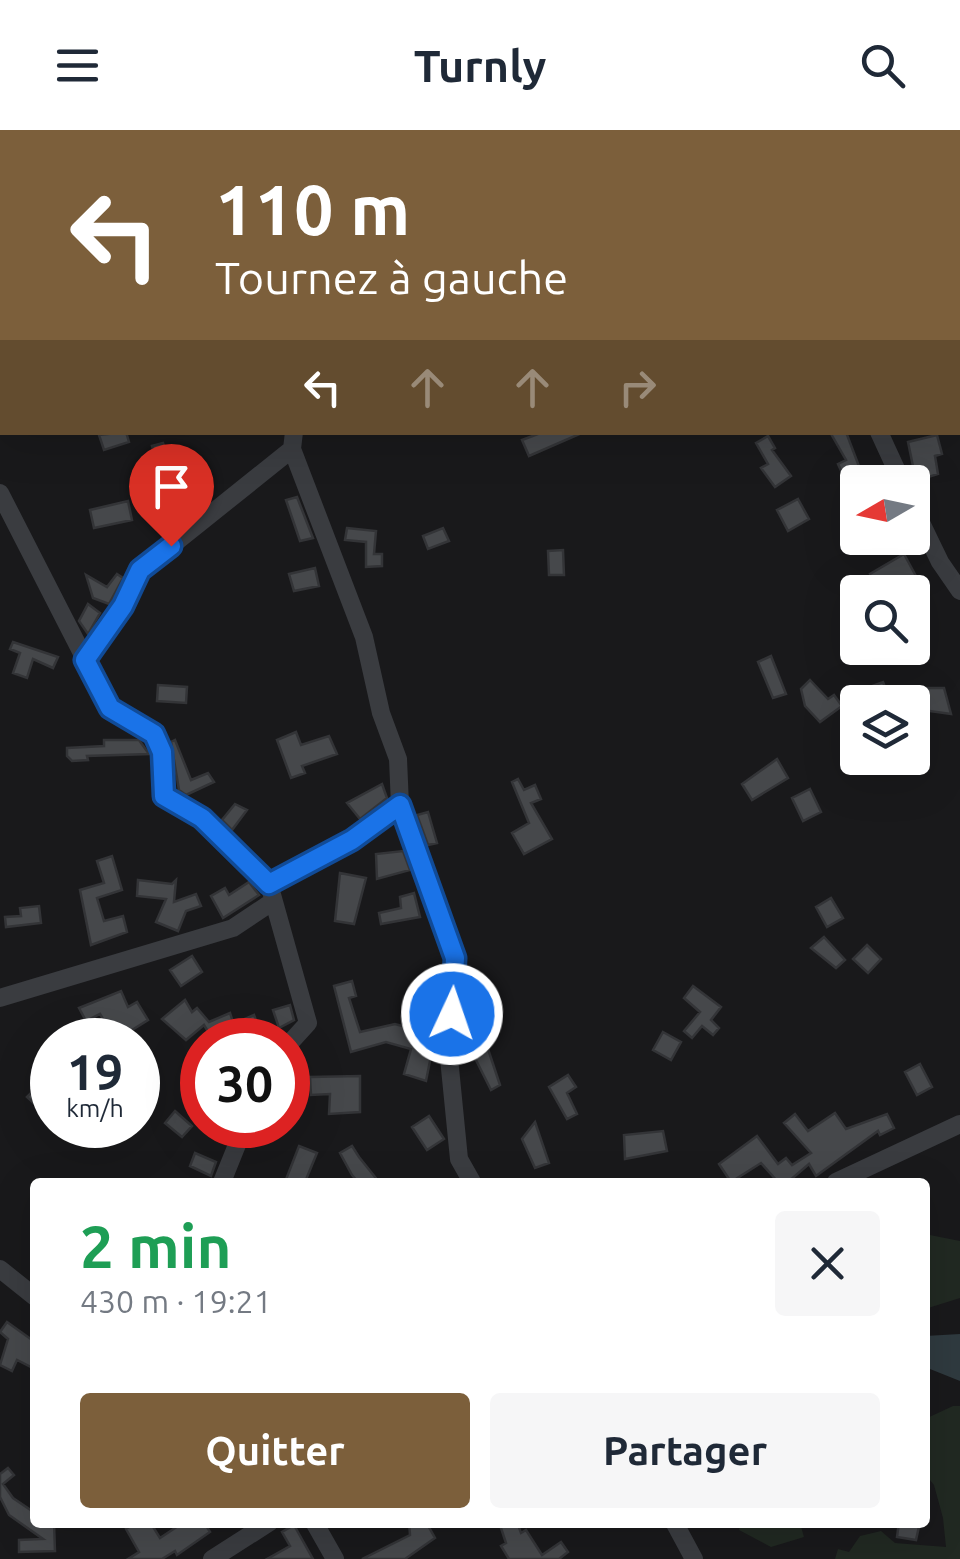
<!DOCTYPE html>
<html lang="fr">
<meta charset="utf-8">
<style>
body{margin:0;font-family:Ubuntu,sans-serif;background:#f6f6f7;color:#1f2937;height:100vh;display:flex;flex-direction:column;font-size:38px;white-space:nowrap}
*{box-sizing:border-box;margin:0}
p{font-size:32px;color:#747a83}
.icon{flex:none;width:55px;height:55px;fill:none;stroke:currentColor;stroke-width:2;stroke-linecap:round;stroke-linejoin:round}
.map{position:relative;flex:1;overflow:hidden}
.sheet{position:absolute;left:30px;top:1048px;width:900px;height:350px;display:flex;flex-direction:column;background:#fff;border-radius:10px;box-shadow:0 10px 40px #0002}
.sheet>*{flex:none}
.top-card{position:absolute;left:0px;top:0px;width:960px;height:305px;box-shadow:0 10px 40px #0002;background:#7c5f3b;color:#fff;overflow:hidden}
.needle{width:65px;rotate:261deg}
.buttons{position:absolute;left:840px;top:335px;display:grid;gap:20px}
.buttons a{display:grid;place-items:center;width:90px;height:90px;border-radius:10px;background:#fff;box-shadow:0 10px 40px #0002;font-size:50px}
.speed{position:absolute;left:30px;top:888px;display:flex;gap:20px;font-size:50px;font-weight:700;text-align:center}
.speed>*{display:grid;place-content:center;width:130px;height:130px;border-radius:50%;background:#fff;box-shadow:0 10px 40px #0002;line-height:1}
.speed small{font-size:25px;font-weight:400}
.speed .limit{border:15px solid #d22;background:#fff;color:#111}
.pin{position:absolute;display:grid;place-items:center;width:85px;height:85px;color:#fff;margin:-102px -42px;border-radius:50% 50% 50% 0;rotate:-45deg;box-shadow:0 0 10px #0007}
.pin .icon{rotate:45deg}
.me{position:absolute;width:110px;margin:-55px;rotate:3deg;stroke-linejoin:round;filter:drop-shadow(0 0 8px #0008)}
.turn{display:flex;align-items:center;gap:35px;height:210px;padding:0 50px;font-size:45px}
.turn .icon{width:130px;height:130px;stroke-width:2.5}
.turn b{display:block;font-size:70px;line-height:85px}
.lanes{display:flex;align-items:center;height:95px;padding:0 50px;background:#0003;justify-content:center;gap:50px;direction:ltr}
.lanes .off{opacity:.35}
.round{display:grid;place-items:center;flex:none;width:105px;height:105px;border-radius:10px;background:#f6f6f7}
.overview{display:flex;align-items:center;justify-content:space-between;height:170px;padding:0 50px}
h1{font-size:60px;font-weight:700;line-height:75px;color:#1e9e55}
.cta{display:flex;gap:20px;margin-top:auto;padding:20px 50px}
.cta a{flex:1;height:115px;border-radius:10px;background:#7c5f3b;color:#fff;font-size:40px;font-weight:700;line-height:115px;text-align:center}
.cta a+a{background:#f6f6f7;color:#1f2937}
header{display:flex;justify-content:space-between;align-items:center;height:130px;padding:0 50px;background:#fff;font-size:45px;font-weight:700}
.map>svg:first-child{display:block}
</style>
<header><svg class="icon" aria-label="menu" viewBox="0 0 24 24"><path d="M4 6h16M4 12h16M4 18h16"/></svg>Turnly<svg class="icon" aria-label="search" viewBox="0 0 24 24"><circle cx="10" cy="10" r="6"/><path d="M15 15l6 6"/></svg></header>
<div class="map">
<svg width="960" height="1429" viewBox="0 0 960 1429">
<rect width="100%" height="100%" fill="#19191b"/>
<path fill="#212922" d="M925,1104L960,1111V1168L925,1179Z
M953,1276H960V1429H835L838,1419L849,1422L860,1406L881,1401L895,1413L946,1417L943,1388L934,1355L925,1344V1289Z
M741,1393H800L804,1407L771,1417L739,1400Z"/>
<path fill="#2f3a3f" d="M960,1204V1251L925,1237V1206Z"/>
<path fill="#46484b" stroke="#333437" stroke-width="2.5" d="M126,302L129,312L104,320L99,305Z
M543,302H582V303L529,326L522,310Z
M830,302H846L860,339L844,347L838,334L846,330Z
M937,305L942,324L935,326L938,344L916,351L908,312Z
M768,306L775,318L772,320L791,346L775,357L761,338L768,334L756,313Z
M163,313L174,347L154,352L150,336L157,335L152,316Z
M297,367L313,408L300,411L286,370Z
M798,369L809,389L788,401L777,380Z
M128,371L132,390L94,398L90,380Z
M347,398L376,401L374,424H382V436L366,437V412L345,410Z
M443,398L449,411L428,419L423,406Z
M563,420L564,445H549L548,421Z
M904,424L917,448L891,462H881L870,444Z
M315,438L319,456L294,461L289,444Z
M117,444L123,448L109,474L93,468L86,445L107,457Z
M88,474L100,483L88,504L79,491Z
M13,512L58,527L53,538L33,529L27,548L13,543L20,523L10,519Z
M771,526L786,564L773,568L758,532Z
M810,550L828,569L834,565L842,576L820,592L805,576L801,559Z
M883,552L891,572H858L853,578L845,566Z
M158,555L187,557L186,573L157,571Z
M915,558H944L951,584L915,579Z
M296,602L301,615L329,606L337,624L302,636L305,643L291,648L277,610Z
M104,610H139L149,624L87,626L88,630L72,631L67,626V618L104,616Z
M175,610L191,650L208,643L214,652L186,665L179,660L171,612Z
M777,629L788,648L752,670L742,654Z
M518,649L524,660L535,655L541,669L531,673L552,709L524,724L512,703L529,693L512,652Z
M382,654L387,668L360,689L347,673Z
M810,659L821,682L803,691L792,668Z
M235,674L247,680L232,700L222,690Z
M428,682L437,713L428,715L417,685Z
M403,721L410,740L377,749L376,724Z
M112,726L122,760L97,768L104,791L123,786L127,802L91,815L80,760L104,753L97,731Z
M340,743L366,748L354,794L335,791Z
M138,750L172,754L176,750L174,772L196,764L201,776L186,781L178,801L156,792L166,769L137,766Z
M249,752L259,765L223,788L211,766L225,758L229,765Z
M414,763L420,787L381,794L379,783L401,778L400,767Z
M831,768L843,788L827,797L816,777Z
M39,776L41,793L6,797L5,787L21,786L20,778Z
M824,807L845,830L836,838L811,818Z
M867,815L881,829L868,843L853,829Z
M192,826L202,842L181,856L170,840Z
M352,851L356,866L349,868L360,902L395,894L417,900L428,866L442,871L426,951L404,944L411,919L386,912L351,922L334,856Z
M693,856L721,877L711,890L719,898L713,905L702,896L692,908L684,901L700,882L684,868Z
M121,861L128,877L137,872L148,890L116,910L100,884L86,891L79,878Z
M185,870L192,882L197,878L209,892L230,883L233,892L210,905L204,895L186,910L162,889Z
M290,875L294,890L279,898L273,880Z
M254,885L262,906L231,910L226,897Z
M663,902L681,912L671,930L653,920Z
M488,919L500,955L491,960L474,926Z
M920,934L932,957L917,965L905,942Z
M568,945L576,957L567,963L577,984L567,989L549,957Z
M360,946V982L329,984L330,964L311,965L310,947Z
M41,953L52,965L40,979L27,967Z
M175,981L192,996L182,1007L165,993Z
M835,983L846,999L887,984L894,998L880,1005L878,1001L816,1046L809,1034L788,1052H778L761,1033L731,1052L719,1034L757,1006L778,1034L786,1028L792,1035L811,1023L784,993L795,984L808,1001Z
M429,986L444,1009L427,1020L412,997Z
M535,992L549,1033L535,1038L522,1009Z
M663,1001L667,1021L625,1029L624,1005Z
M299,1016L317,1023L305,1052H285Z
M352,1016L359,1027L379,1052H358L352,1045L340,1023Z
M195,1023L216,1032L211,1046L190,1036Z
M7,1192L35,1212L31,1237L17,1230L12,1241L0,1235L8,1209L0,1202Z
M8,1338L14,1345L3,1354L13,1368L35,1383V1392H54L55,1421L19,1422V1410L43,1409L9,1385L0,1367V1344Z
M137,1392H150L160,1408L184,1392H204L210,1402L177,1425L175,1421L162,1429H128L139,1422L126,1399Z
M409,1392H426L435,1408L405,1429H362L410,1405Z
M499,1392H517L521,1403L526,1400L542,1425L561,1412L568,1422L559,1429H509L501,1416L506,1413Z
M899,1392H920L916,1410L897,1407Z
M294,1395L313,1429H267L290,1416L282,1402Z"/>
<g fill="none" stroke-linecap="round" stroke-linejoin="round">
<path stroke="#3a3c40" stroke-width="18" d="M236,2L237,0
M808,2L810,0
M0,171L2,170
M294,302L292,319L364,507L381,583L398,629L400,675L455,828L456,865L447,908L459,1029L472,1052
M879,302L902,352
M0,363L110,578L154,605L162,621L164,666L202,688L269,754L308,893L288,915
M912,374L940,432L960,461
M85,529L123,476L141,440L292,319
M269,754L352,710L400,675
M0,868L233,798L272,772
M222,1052L245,995
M836,1052L960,994
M0,1139L35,1167
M314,1392L335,1429
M674,1392L694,1429
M212,1429L270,1392"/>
</g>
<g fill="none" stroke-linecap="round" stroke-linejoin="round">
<defs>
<path id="route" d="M171,416L140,440L123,476L85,530L110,578L154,604L162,622L164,666L202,688L269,754L352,710L400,675L455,828L452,884"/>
</defs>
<use href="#route" stroke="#114b97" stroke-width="25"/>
<use href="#route" stroke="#1a73e8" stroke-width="18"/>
</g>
</svg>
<div class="buttons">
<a><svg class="needle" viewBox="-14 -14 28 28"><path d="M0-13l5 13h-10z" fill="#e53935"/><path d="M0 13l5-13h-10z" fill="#747a83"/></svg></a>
<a><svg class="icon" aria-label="search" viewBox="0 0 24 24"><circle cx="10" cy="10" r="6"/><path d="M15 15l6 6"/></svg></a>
<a><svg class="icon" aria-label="layers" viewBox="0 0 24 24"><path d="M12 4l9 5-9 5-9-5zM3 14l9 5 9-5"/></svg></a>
</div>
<div class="speed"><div>19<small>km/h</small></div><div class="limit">30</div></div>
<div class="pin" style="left:171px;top:416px;background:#d93025"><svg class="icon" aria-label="arrive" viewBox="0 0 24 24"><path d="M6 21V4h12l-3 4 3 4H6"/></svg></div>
<svg class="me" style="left:452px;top:884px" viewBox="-20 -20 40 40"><circle r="17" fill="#1a73e8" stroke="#fff" stroke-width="3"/><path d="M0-11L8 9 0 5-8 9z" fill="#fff"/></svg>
<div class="top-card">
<div class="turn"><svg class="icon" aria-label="left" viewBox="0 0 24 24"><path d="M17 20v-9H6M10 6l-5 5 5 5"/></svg><div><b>110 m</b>Tournez à gauche</div></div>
<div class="lanes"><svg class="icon" aria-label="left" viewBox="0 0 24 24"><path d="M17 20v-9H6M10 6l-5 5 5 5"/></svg><svg class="icon off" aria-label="ahead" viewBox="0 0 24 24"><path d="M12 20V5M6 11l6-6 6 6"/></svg><svg class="icon off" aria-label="ahead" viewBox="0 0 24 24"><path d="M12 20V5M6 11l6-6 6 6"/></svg><svg class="icon off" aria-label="right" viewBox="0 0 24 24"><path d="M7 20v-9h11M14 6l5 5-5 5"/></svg></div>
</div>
<section class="sheet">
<div class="overview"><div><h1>2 min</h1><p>430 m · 19:21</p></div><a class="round"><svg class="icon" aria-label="close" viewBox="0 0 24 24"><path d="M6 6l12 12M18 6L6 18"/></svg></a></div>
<div class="cta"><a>Quitter</a><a>Partager</a></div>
</section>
</div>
